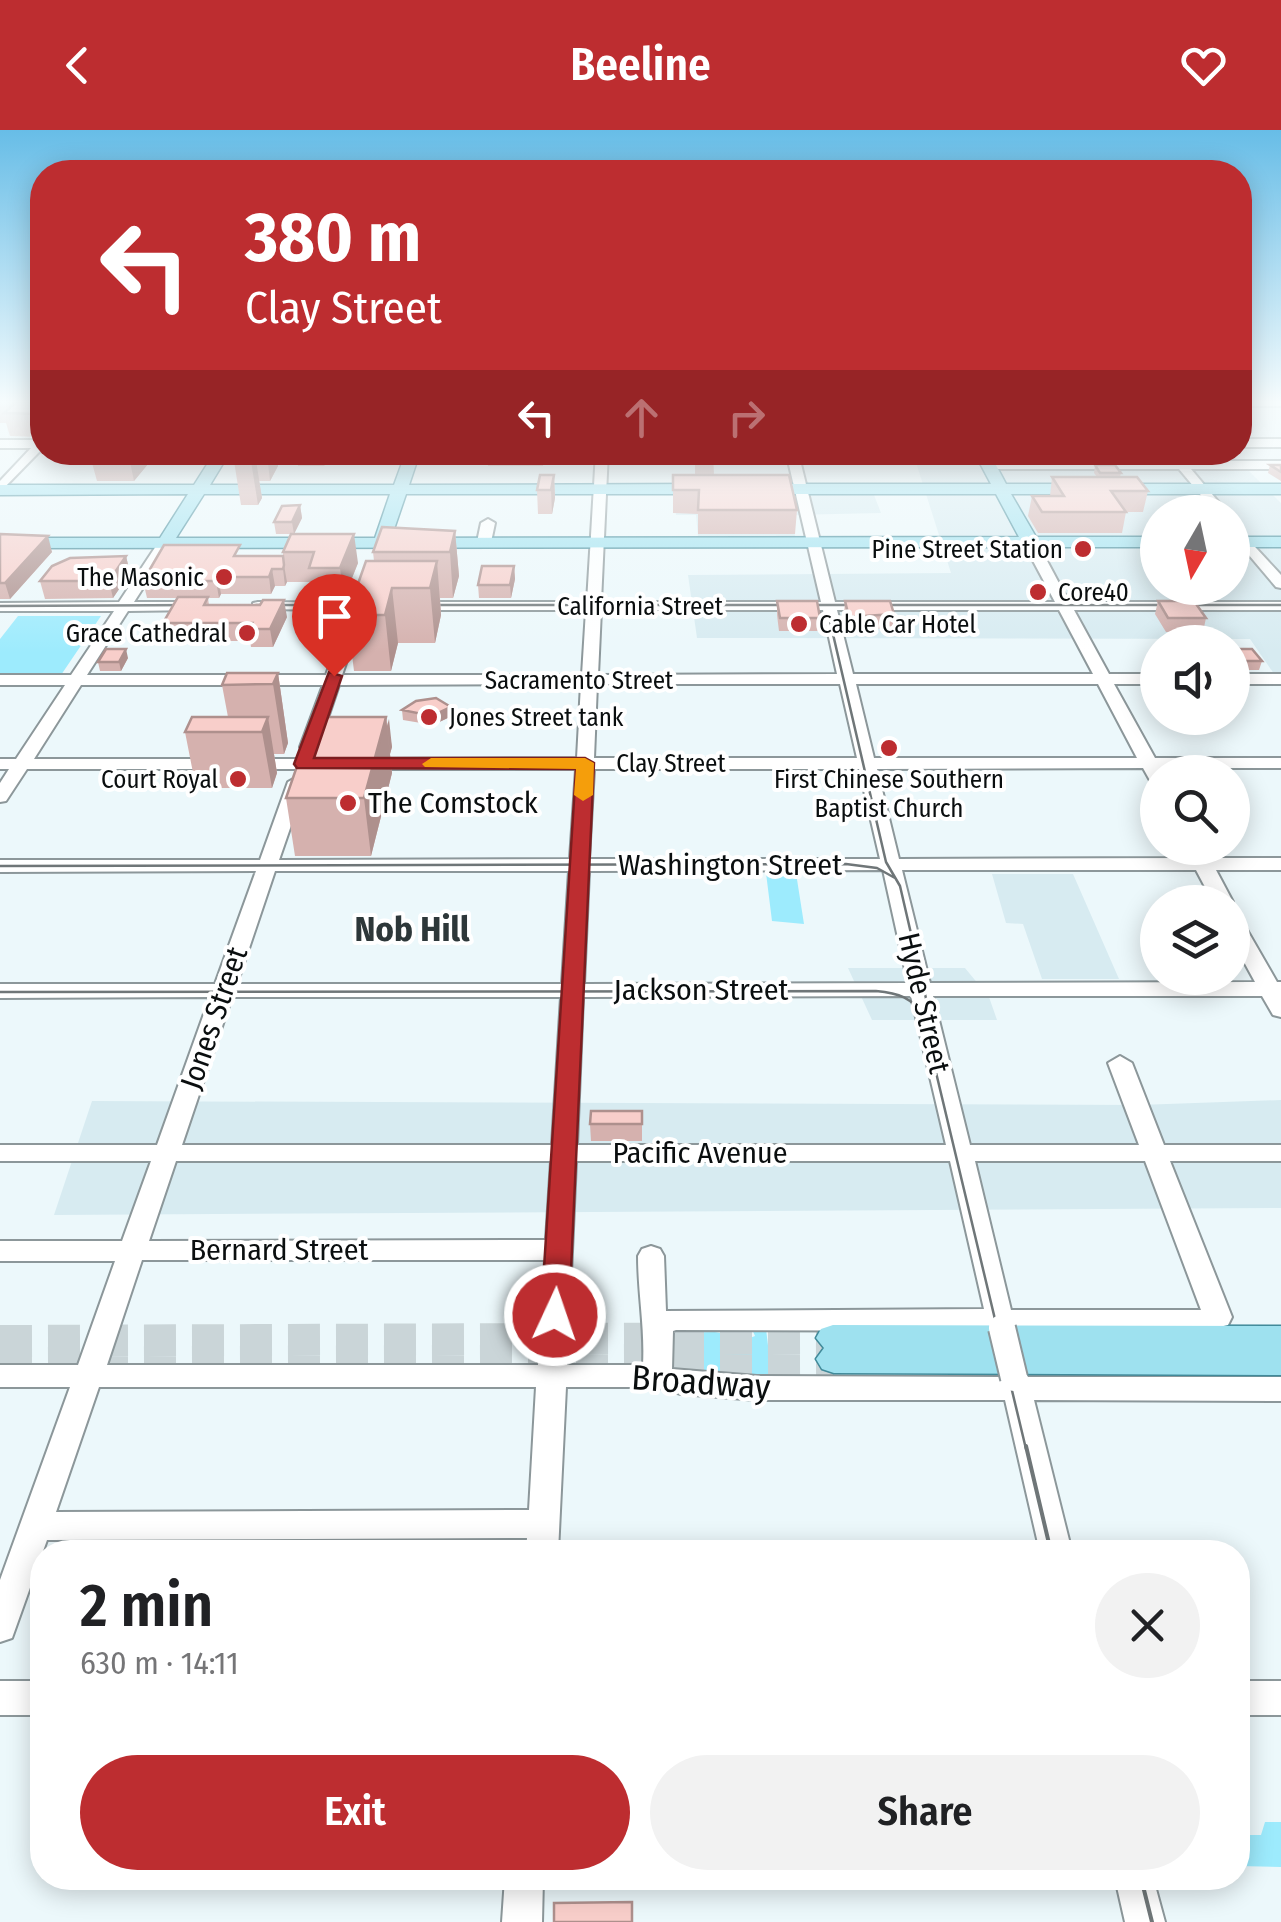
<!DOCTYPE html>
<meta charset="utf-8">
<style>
body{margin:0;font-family:"Fira Sans Condensed",sans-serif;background:#f2f2f2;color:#202124;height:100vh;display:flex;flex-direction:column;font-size:38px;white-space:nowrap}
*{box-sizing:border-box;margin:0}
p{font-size:32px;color:#757577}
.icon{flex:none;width:55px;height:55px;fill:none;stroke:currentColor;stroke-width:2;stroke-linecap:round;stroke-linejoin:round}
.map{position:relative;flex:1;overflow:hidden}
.panel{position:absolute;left:30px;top:1410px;width:1220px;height:350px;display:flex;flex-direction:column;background:#fff;border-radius:40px;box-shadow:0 5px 25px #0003}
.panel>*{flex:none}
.top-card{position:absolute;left:30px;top:30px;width:1222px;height:305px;border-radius:40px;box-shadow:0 5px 25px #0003;background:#bd2d30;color:#fff;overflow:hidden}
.needle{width:65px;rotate:189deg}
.buttons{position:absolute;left:1140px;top:365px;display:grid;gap:20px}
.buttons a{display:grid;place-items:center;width:110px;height:110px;border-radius:50%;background:#fff;box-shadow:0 5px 25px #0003;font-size:50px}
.pin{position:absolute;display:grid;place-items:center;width:85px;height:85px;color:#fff;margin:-102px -42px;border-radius:50% 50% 50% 0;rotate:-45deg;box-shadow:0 0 10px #0007}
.pin .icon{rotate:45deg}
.me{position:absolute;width:110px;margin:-55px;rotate:3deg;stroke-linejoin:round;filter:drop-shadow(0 0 8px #0008)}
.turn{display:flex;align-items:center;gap:35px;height:210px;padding:0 50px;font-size:45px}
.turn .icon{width:130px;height:130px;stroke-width:2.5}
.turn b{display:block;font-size:70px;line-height:85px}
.lanes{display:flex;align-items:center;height:95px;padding:0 50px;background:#0003;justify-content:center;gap:50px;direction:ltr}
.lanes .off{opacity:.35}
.round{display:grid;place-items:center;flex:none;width:105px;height:105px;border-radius:52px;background:#f2f2f2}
.overview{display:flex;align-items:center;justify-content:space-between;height:170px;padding:0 50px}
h1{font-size:60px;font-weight:600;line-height:75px}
.primary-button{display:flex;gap:20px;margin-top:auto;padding:20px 50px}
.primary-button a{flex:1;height:115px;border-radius:60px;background:#bd2d30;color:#fff;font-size:40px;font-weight:600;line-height:115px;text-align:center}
.primary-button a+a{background:#f2f2f2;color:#202124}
header{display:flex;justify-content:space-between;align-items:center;height:130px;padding:0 50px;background:#bd2d30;color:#fff;font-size:45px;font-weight:600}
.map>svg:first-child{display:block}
</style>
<header><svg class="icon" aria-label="back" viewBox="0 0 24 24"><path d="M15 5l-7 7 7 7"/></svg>Beeline<svg class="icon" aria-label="heart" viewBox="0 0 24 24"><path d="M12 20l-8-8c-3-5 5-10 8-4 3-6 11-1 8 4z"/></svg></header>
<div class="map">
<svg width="1281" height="1792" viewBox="0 0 1281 1792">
<rect width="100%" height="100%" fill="#ecf8fb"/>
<path fill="#d7ebf1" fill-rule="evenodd" d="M913,323H1231L1281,373V554L1250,509L697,508L688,445L951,443ZM1158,382H1232V458H1158Z
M675,365H874L881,383L791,385L795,406H698L696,385H676Z
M992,744H1073L1119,849H1042L1023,794L1006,793Z
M848,838H965L989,867L997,890H872Z
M1281,970V1078L54,1085L92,971L1139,975Z"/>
<path fill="#9debfd" d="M18,486H101L61,545H0V509Z
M766,743H796L804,794L772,791Z
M752,1199H766L772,1248L670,1246L667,1203L715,1202L750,1208L755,1206Z
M1265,1692H1281V1737L1238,1736V1705H1261Z"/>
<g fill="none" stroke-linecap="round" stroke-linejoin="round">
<path stroke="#cad5d8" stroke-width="32" stroke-dasharray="32 16" stroke-linecap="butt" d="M0,1211L833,1208
M0,1233L834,1229"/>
<defs>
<path id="minor" d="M1240,272H1281V276H1240Z
M1240,309H1281V317H1240Z
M0,310H42V319L0,362V351L31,318H0Z
M596,322H608L601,472H821L786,322H798L835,472H1055L1023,412L1030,408L1037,412L1069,472H1281V480H1074L1109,544H1158V554H1114L1155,628H1281V638H1161L1163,642H1158V655L1152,654L1143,638L877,639L899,729L1190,728L1185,718H1203L1209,728H1281V740H1216L1233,772L1232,773L1213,772L1196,740H902L930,853L1255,852L1232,810V784L1239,786L1277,852H1281V887L1273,885L1262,866H933L970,1015H1139L1108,933L1120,926L1132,933L1164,1015H1281V1031H1170L1232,1187L1228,1195L1197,1202L1014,1201L1002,1209L990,1201L676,1200L673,1201L672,1239L757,1246L1000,1247L1004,1240L1014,1236L1024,1240L1028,1247H1281V1271L1034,1270L1072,1422H1040L1005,1270H757L681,1264L657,1257H566L558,1422H526L527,1408L47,1410L12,1508L0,1512V1450L70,1257H0V1235H78L115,1131H0V1111H122L151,1031H0V1015H157L210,867L0,868V854H215L256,741L0,742V730H260L288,652L297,647L306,652L279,730L570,729L576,639H360L351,634L360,629L577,628L581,554L339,555L318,617L309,622L300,617L323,555H81L34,629H328L337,634L328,639H27L6,671L0,672V653L9,639H0V629H16L65,555H0V545H71L114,481H0V473L119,472L160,410L165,409L172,413L134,472H201L208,476L201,480L128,481L87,545H326L349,480L253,479V473L258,472L381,473V479L364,480L342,545H582L586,480H413L406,476L413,472H587ZM601,480H823L837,544L598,545ZM837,480H1059L1093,544H853ZM597,554H840L857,628H594ZM856,554H1098L1137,628H874ZM594,639H859L880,729H589ZM883,740L908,853L584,854L589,741ZM275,741H569L562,854H237ZM911,866L946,1015H577L583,867ZM232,867H561L552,1015H182ZM176,1031H551L546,1110L149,1111ZM576,1031H950L984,1179L666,1181L664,1126L660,1119L651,1116L642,1119L638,1126C638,1164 645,1197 643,1235H567ZM975,1031H1145L1201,1180H1011ZM142,1130H545L538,1235H107ZM99,1257H536L529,1380L56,1382Z
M1177,325L1185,331H1281V339H1191L1227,382H1215L1179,339H988L982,335L988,331H1173Z
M488,389L495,393L491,412L484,416L477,412L481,393Z
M1232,392L1281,445V458L1276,457L1232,405Z
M1232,544H1281V554H1232Z
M0,1551H42V1585H0Z
M1238,1551H1281V1585H1238Z
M505,1748H543L542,1792H502Z
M1115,1748H1153L1165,1792H1125Z"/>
<path id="major" d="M215,322H230L210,355H394L406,322H420L409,355L708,354L716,359L708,364H406L391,408L1019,407L996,364H756L748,359L756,354H991L974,322H989L1006,354H1281V364H1011L1036,407H1158V417L0,418V408H160L188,364L0,365V355H194ZM204,364H390L375,408H176Z
M1232,407H1281V417H1232Z
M833,1195L1281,1196V1245L834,1243L822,1239L816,1229L824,1218L816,1208L821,1199Z"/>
</defs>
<use href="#minor" stroke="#8c979a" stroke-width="4"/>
<use href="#major" stroke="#418a9a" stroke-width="3"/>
<use href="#minor" fill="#fff" fill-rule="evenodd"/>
<use href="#major" fill="#9ee1ef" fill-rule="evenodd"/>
<path stroke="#6f7678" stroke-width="2.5" d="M256,475H376
M411,475H1281
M0,476L201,475
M809,477L829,487L886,732L900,756L931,890
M0,736L846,734L877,738L895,748
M0,862L876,861C897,863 914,867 923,888L1026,1319"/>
<path stroke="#6f7678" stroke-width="4" d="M1026,1316L1051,1422
M1141,1748L1152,1792"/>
<defs>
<path id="minor-bridge" d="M1002,1198L1014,1248"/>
</defs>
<use href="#minor-bridge" stroke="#8c979a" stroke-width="30" stroke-linecap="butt"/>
<use href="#minor-bridge" stroke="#fff" stroke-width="26"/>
</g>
<path fill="#d5b1ae" d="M0,272H42V307L10,306L6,293H0Z
M89,322H193L188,328H153L134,351H97Z
M298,322H330L324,336H298Z
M487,322H545L543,336H488Z
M673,322H713L714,345L797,380L795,404H698V384L673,383V345H695V334H673Z
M914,322H943L942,326H916Z
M239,324L278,336L270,351H259L262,368L258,375H241L234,331Z
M1095,335L1121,343L1120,347L1148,361L1143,382H1126L1122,403H1038L1028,386L1032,366H1050L1052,347H1097L1094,343Z
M1270,335H1281V351L1268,343Z
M554,345L555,368L552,384H538L537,360Z
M300,375L302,388L294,404L358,433L344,468H313L311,452H287L285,456H275L271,464H221L219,468H208L209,475L287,487L273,517H251L250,511H166L163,493L177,468H147L143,451L242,426H283V422L291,404H276L274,392Z
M455,401L459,446L453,468H440L441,485L435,513H398L391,541H354L347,485L374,431L373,422Z
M0,404L52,422L10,469H0Z
M126,426L130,443L113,468L45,469L40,451Z
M514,436L515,449L511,468H479L478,455Z
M777,471L820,488L819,501H779L777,485Z
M845,471L894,484L893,498L848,500L844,485Z
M1158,471L1206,488L1203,502H1166L1155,484Z
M1236,519L1262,531L1259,540H1242L1234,528Z
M128,528L121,541H100L98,532Z
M278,543L288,613L284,624H274L277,643L272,658H196L185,602L228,587L222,555Z
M451,577L452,586L433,595L403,590L402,580Z
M386,587L392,617L390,624L392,643L371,726H295L286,668Z
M642,981V1011H591L590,994Z"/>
<path fill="#ae908d" d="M133,322H152L153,328L134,351L129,327Z
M274,322H277L278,336L270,351L268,333Z
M323,322H330L324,336L322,324Z
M255,324L262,368L258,375L251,331Z
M554,345L555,368L552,384L551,360Z
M300,375L302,388L294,404L292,392Z
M455,401L459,446L453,468L450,422Z
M354,404L358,433L344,468L340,438Z
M48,406L52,422L10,469L5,453Z
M126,426L130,443L113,468L109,451Z
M437,431L441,485L435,513L430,458Z
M284,435L287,452L285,456L283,439Z
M514,436L515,449L511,468L510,455Z
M272,439L275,456L271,464L269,447Z
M218,447L221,464L219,468L216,451Z
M392,458L398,513L391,541L385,485Z
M284,470L287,487L273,517L270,499Z
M126,519L128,528L121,541L119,532Z
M278,543L288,613L284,624L273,554Z
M451,577L452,586L433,595L432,586Z
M268,587L277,643L272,658L262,602Z
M386,587L392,643L371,726L364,668Z
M389,589L392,617L390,624L387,596Z"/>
<path fill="#f8ceca" stroke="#ae908d" stroke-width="2.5" d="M16,272H42V284L4,283Z
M96,322H133L129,327H92Z
M250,322H274L268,333H256L255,324H250Z
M298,322H323L322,324H297Z
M487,322H543V325H487Z
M696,322H713L714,328H696Z
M239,324H255L251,331H234Z
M1095,335H1115L1121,343H1100Z
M1270,335H1281V342Z
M540,345H554L551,360H537Z
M673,345H789L797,380H698L699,360H673Z
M1052,347H1137L1148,361H1111L1126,382H1042L1032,366H1064Z
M300,375L292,392H274L282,376Z
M382,397L455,401L450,422H373Z
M0,404L48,406L5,453H0Z
M291,404H354L340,438H309L314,422H283Z
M164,415H240L234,426H283L284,435L283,439H272L269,447H218L216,451H143Z
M126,426L109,451H40L52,436L70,428Z
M366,431H437L430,458H392L385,485H347Z
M482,436H514L510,455H478Z
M178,467H208L204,475H260L263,470H284L270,499H248L252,493H163Z
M777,471H817L820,488H780Z
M845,471H890L894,484L849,487Z
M1158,471H1194L1206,488H1168Z
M106,519H126L119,532H98Z
M1236,519H1252L1262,531H1245Z
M227,543H278L273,554L222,555Z
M436,568L451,577L432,586L402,580L416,571Z
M192,587H268L262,602H185Z
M314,587H386L364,668H286Z
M591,981H642V994H590Z
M632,1772V1792H554V1773Z"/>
<linearGradient id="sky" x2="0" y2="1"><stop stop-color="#67bde7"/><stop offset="0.52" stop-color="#f6fcfd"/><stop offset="1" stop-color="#f6fcfd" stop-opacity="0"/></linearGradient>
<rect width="1281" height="523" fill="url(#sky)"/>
<path fill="#bd2d30" stroke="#7b1d1f" stroke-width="2.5" d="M329,542L342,546L314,628H585L594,633L569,1185L565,1193L555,1196L545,1193L541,1185L576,639L297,638L294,634Z"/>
<path fill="#f59e0b" d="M431,628H585L594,633L593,665L583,671L574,665L576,639L425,637L422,634Z"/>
<g fill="#bd2d30" stroke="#fff" stroke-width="4">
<circle cx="1083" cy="419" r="10"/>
<circle cx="224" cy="447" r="10"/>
<circle cx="1038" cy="462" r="10"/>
<circle cx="799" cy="494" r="10"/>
<circle cx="247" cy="503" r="10"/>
<circle cx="429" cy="587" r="10"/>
<circle cx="889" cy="618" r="10"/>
<circle cx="238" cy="649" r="10"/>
<circle cx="348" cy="673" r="10"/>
</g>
<g text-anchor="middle" stroke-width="8" stroke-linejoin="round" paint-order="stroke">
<g font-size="25" fill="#0a0e0f" stroke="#fff" text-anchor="end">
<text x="1063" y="428">Pine Street Station</text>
<text x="204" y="456">The Masonic</text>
<text x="1058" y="471" text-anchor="start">Core40</text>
<text x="819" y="503" text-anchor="start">Cable Car Hotel</text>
<text x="227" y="512">Grace Cathedral</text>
<text x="449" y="596" text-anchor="start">Jones Street tank</text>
<text x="218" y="658">Court Royal</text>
<text x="889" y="658" text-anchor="middle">First Chinese Southern<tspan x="889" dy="29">Baptist Church</tspan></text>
</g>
<g font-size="25" fill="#0a0e0f" stroke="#fff">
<text x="640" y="485">California Street</text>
<text x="579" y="559">Sacramento Street</text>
<text x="671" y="642">Clay Street</text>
</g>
<g font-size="30" fill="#0a0e0f" stroke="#fff" text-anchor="start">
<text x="368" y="683">The Comstock</text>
</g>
<g font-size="30" fill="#0a0e0f" stroke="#fff">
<text x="730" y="745">Washington Street</text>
<text x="701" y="870">Jackson Street</text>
<text transform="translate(924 873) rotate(77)" y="10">Hyde Street</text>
<text transform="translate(214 888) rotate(-71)" y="10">Jones Street</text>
<text x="700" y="1033">Pacific Avenue</text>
<text x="279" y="1130">Bernard Street</text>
</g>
<g font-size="35" font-weight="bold" fill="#2d3739" stroke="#fff">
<text x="412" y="811">Nob Hill</text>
</g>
<g font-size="35" fill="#0a0e0f" stroke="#fff">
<text transform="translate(701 1252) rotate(4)" y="12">Broadway</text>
</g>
</g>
</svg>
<div class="buttons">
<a><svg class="needle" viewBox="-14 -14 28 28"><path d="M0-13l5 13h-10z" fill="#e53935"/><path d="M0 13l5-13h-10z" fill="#757577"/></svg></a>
<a><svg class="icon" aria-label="sound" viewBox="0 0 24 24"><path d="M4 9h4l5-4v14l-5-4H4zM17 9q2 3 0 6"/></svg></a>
<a><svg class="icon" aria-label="search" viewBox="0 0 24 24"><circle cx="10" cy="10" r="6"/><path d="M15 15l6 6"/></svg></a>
<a><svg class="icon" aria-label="layers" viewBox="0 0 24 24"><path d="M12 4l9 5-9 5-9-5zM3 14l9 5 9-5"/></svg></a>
</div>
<div class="pin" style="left:334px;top:546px;background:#d93025"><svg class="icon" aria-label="arrive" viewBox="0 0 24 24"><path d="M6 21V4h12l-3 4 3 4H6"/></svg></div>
<svg class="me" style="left:555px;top:1185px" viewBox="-20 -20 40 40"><circle r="17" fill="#bd2d30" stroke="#fff" stroke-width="3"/><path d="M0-11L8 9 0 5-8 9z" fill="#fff"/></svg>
<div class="top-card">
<div class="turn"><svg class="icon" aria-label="left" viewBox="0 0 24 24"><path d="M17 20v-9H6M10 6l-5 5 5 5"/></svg><div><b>380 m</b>Clay Street</div></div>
<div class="lanes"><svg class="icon" aria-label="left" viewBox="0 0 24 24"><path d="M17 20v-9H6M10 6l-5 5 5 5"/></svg><svg class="icon off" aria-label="ahead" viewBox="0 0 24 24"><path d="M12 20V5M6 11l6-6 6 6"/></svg><svg class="icon off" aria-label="right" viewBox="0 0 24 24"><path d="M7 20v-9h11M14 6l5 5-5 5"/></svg></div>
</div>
<section class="panel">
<div class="overview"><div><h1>2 min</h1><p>630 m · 14:11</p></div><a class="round"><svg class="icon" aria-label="close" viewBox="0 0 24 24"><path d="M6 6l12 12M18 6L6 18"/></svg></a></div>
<div class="primary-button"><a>Exit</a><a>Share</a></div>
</section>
</div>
